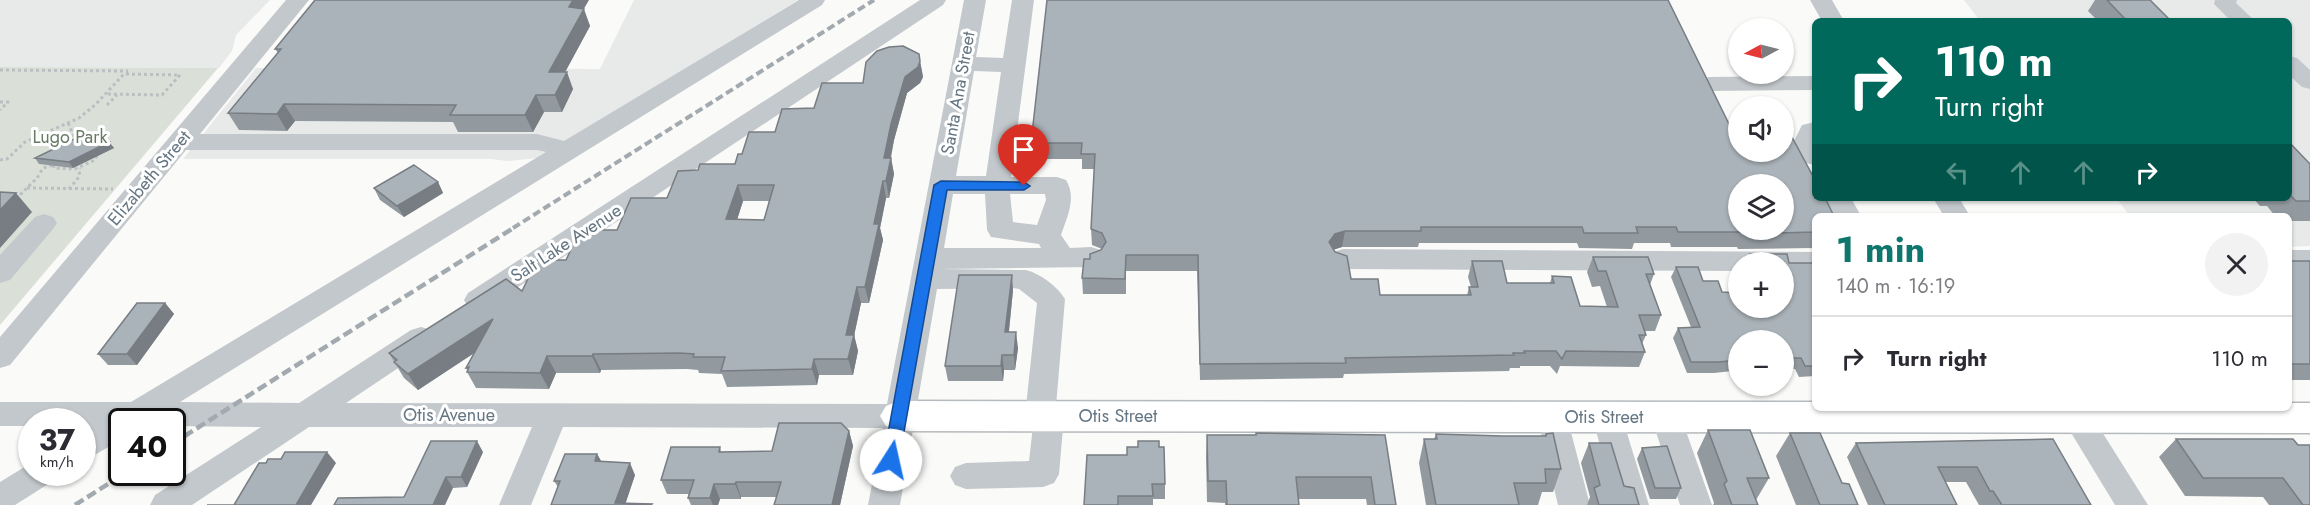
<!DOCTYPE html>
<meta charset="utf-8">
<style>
body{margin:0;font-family:Jost,sans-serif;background:#f2f2f3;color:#2b2b33;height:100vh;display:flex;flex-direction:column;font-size:22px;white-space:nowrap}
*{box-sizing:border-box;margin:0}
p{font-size:20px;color:#7c7c81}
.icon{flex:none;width:33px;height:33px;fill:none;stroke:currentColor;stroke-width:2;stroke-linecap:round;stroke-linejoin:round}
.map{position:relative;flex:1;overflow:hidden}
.side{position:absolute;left:1812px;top:213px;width:480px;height:198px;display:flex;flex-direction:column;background:#fff;border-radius:9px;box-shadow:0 2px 4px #0004}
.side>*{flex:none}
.guide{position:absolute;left:1812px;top:18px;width:480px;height:183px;border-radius:9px;box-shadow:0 2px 4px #0004;background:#00695c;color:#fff;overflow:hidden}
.needle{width:39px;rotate:263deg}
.controls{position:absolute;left:1728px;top:18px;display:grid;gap:12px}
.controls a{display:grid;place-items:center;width:66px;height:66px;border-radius:50%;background:#fff;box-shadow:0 2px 4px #0004;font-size:30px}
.speed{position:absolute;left:18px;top:408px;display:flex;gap:12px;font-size:30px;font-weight:700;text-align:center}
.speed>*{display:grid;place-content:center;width:78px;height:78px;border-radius:50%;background:#fff;box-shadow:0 2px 4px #0004;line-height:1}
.speed small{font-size:15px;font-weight:400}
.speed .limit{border:3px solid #111;border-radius:9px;background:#fff;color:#111}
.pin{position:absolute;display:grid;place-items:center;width:51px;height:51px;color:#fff;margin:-62px -26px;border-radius:50% 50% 50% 0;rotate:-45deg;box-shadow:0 0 6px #0007}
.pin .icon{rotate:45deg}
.me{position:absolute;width:66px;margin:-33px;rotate:10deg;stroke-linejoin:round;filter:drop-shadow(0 0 4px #0008)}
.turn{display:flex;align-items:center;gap:21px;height:126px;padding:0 24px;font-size:27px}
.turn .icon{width:78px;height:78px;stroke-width:2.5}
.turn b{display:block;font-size:42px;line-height:51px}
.lanes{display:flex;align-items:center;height:57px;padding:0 24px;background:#0003;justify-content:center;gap:30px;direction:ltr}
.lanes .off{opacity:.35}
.round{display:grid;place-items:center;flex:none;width:63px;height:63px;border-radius:32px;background:#f2f2f3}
.overview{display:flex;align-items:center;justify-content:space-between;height:102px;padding:0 24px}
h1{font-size:36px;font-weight:700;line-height:45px;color:#0f766e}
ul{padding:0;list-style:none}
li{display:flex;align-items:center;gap:18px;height:84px;padding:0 24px;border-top:2px solid #e1e1e2}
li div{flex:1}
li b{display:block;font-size:22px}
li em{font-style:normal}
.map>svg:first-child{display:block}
</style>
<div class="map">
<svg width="2310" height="505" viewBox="0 0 2310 505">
<rect width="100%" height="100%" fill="#fafaf8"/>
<path fill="#e8e9e9" d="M0,0H270L236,35L232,51L219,68L0,67Z
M634,0H798L539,158L507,161L491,159H183L256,68L600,69Z
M1964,0H2310V246L2289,247V216H2130L2116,198H2289V21H1980Z"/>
<path fill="#dadfd7" d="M0,67L218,68L0,325Z"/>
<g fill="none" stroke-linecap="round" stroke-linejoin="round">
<defs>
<path id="major" d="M899,401L1815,402V408H2289V403H2310V433L899,431L886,426L880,416L886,406Z"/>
</defs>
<use href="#major" stroke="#b5babe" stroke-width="3"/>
<path stroke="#bbbfc2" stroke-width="3" stroke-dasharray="3 3" stroke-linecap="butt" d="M0,70L128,71
M0,102H8L0,110
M107,105L117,95
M68,123L76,141
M86,143L98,145L100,148L95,160L75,169L54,168L53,160L70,148Z
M0,160L7,159L25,142L79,118L95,105L124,74L180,75L162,95L106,94
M27,188L113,189
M69,189L79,177L80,168
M16,199L37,178L43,168L53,165"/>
<path fill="#c3c8cc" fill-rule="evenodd" d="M286,0H309L200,134H537L564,141L799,0H825L822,5L180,402L299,403L411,330L421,327L431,330L435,338L431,346L346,403L887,404L964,0H986L976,57L1003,58L1012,0H1034L1011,177H1057L1066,180C1077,198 1067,217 1061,235L1070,248L1091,247L1101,250L1105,257L1101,264L1091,267L940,269L1026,270C1041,274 1057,286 1065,299L1056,406L1060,407L1064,416L1059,474L1054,483L1043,487L966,489L955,485L950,476L955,467L966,463L1029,461L1033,426L1029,425L1025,416L1037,303L1019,289L1012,288L937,289L900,505H868L883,428L563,427L531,505H499L532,427H309L192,505H150L155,495L261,427L172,426V422H122V439L93,456L82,459V431L91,426H82V422H32V426H0V402H131L546,152L537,150H186L10,365L0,368V337ZM974,71L1001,72L986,176H956ZM953,194H985L987,230L991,237L1039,244L1041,248H944ZM1010,194H1045L1046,200L1037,225L1013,222Z
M920,0H946L943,5L488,307L478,310L468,307L464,300L468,293Z
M1810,0H1832L1844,21H1822Z
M2215,0H2237L2236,3L2255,21H2231L2214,4Z
M2289,56L2297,58L2310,70V89L2302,87L2289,75Z
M1815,76V90L1709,91L1701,89L1697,84L1701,79L1709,77Z
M1815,122V165L1806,163L1794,141L1802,125Z
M1825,198H1851L1861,216H1835Z
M1933,198H1959L1970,216H1944Z
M44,214L53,217L57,223L53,229L10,280L0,283V255L35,217Z
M1343,249L1815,252V272L1784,271V262H1738V271L1343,269L1333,266L1329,259L1333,252Z
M2289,250H2310V270H2289Z
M1552,405L1563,408L1567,417L1590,505H1558L1537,417L1541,408Z
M1607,405L1618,408L1622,417L1649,505H1617L1592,417L1596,408Z
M1666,405L1677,408L1681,417L1712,505H1680L1651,417L1655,408Z
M2056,408H2087L2148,505H2115Z
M31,463L32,472H58L53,481L15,505H0V482Z"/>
<use href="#major" fill="#fff" fill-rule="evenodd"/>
<path stroke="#a2aab0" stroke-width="4" stroke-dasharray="8 4" stroke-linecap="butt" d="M513,228L874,0"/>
<path stroke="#a2aab0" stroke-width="4.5" stroke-dasharray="10 4.5" stroke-linecap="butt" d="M172,444L515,227
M75,505L127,472"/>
</g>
<path fill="#929a9f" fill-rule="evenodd" d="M2095,0H2150L2171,21H2098L2088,11Z
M583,9L590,26L565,72L573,89L562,112H544L533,132H458L453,122L295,121L287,131L239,130L228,113L278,53L275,49Z
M920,61L923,77L920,83L907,93L894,140L891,158L894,174L889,198H886L880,228L883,240L869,303H861L854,335L858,351L853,375H819L817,385L727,387L722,374L699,373L698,370L687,369L601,370L600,373H556L549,389L476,388L467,372V370L466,368L473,354L418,390L404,378L389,353L522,291L566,260L617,230L667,198L698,170L735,164L742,154L775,132L814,108L863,83ZM743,201H769L764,220L737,219Z
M1731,128L1815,216V248L1738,249L1737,247H1671L1670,243H1634L1632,249L1579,248L1577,243H1419L1418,247H1342L1333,250L1351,279L1380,295H1467L1469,287H1471L1468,277L1472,261L1507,283H1550L1552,276L1580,306L1607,307L1600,286L1592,287L1587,272L1593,257L1654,274L1650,285L1661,315L1655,331H1645L1646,335L1642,344L1645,352L1639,367L1560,366L1557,374L1550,366H1520V368H1510L1509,371L1344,374L1343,378L1200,380L1197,271H1126V294H1083L1082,278L1090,259L1102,249L1092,245L1091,229L1094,169H1082V159H1033L1031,143Z
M109,142L114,148L73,168L39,164L35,158Z
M2289,142L2310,164V221H2289V216H2275L2267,206H2260L2253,198H2289Z
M438,182L443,193L404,217L380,200L374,188Z
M1750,254L1789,263H1815V376L1799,377L1795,369H1784V340H1738V369H1733L1732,371L1714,373H1687L1673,338L1678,328L1691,327L1671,277L1676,267L1703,281L1722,292L1784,308V262H1746Z
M2289,261H2310V380H2289Z
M1013,290L1009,332L1018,348L1015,370H1004L1003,381H948L945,366Z
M165,303L174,314L137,365H108L98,354Z
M1708,430L1769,478L1756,500L1758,505H1713L1714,503L1697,453Z
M849,431L853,446L840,505H774L777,497H741V499H720L718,505H691L688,498L689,494H667L661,480L720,447L721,452L772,451Z
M1790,433L1842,483L1858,505H1796L1776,456Z
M1436,434L1502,436H1545L1546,434L1561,469L1553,492H1542L1538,505H1426L1419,463L1424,439H1434Z
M1207,435H1385L1396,505H1367L1366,499H1298L1299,505H1225V503L1207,502L1206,457Z
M2053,439L2091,505H1979L1966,482H1945L1957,505H1868L1847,457L1856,443Z
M2176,439H2293L2310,505H2269L2263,497L2185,496L2159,457Z
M1589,443L1624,486L1639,505H1587L1590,497L1581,463Z
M1159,447L1165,484V499H1153V505H1084L1127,455Z
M1642,448L1681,488L1676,499H1650L1637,459Z
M483,452L467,487L453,488L404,497Z
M597,454L601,461L635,475L625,504H652V505H551L558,487L554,481Z"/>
<path fill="#777d82" d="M573,0H589L575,24L569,7Z
M584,9L590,26L556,89L549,72Z
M920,61L923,77L920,83L907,93L894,140L887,174L891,158L894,174L889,198L886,181L884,158L891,124L905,77Z
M567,72L573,89L562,112L555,95Z
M536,95L544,112L533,132L525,115Z
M284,104L295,121L287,131L277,114Z
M109,142L114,148L73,168L69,162Z
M883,181L886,198L880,228L883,240L869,303L865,287L874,224Z
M438,182L443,193L404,217L397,206Z
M738,185L743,201L732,236L726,219Z
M16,193L32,212L0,248V210Z
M1345,231L1342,247L1332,250L1329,242L1335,234Z
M1012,275L1013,290L1007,348L1005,332Z
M857,287L861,303L853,341L854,335L858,351L853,375L848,359L846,335Z
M165,303L174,314L137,365L127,354Z
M493,319L501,335L418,390L408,374Z
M1016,332L1018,348L1015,370L1014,355Z
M593,354L601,370L600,373L592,356Z
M1002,355L1004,370L1003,381L1001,366Z
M547,356L556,373L549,389L540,373Z
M814,359L819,375L817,385L812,369Z
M849,431L853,446L840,505H832Z
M477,441L483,452L467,487L461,477Z
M327,452L336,463L311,505H296Z
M597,454L604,466L595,461Z
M630,463L635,475L625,505L615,503Z
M446,477L453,488L445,505H433Z
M736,482L741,497V499L735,484Z
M714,484L720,499L718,505H713L710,498Z"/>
<path fill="#aab3b9" stroke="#777d82" stroke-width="1.5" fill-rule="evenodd" d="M315,0H573L569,7L584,9L549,72H567L555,95H536L525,115H450L456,105L284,104L277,114L228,113L281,49H275Z
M1047,0H1668L1731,128H1738V152H1784V128H1787L1815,180V198H1825L1834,216H1815V232L1745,234L1744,232H1678L1676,227H1636L1638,233H1584L1582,227H1421V231H1345L1335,234L1329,242L1335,252L1347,256L1351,279H1378L1380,295H1471L1469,287H1478L1472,261H1502L1507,283H1554L1552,276L1571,277L1580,306L1618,307L1606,271H1598L1593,257H1648L1654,274H1646L1661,315H1639L1646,335H1639L1645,352L1566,351L1562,359L1556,351H1524L1525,353H1513L1514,355L1345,358L1346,363L1200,364L1198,255H1126L1125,279L1082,278L1084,259H1090V254L1101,250L1106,242L1102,233L1091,229L1095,154H1081L1082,143H1031ZM1738,184H1784V230H1738Z
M2107,0H2150L2171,21H2127Z
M903,46L919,54L920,61L918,67L905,77L891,124L884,158H891L886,181H883L874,224H879L865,287H857L846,335H854L848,359H814L812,369L721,371L725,357H693L694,354L680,353L593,354L592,356H547L540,373L467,372L469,367L466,368L493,319L408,374L394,362L397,360L389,353L506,279L522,291L537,260H566L580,230H617L631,198H667L678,171L698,170L700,164H735L738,154H742L749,132H775L782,109L814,108L822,83H863L866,62L877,51L889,47ZM738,185H774L764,220L726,219Z
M74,139L109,142L69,162L35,158Z
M2289,142L2310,164V201H2296L2289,194Z
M414,165L438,182L397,206L374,188Z
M0,192L16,193L0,210Z
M1750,254H1787L1789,263H1815V366H1805L1801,358H1784V340H1738V358H1737L1738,360L1719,362H1691L1678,328L1700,327L1676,267H1698L1703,281H1718L1722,292L1738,293V308H1784V262H1754Z
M2289,261H2310V364H2289Z
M959,275H1012L1005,332H1016L1014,355H1002L1001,366H945Z
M137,303H165L127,354H98Z
M779,423H841L849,431L832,505H774L781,482H736L735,484H714L710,498H688L694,480H661L671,447H720L719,452L772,451Z
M1708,430H1750L1769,478H1747L1758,505H1732L1724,484L1727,481Z
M1256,433L1385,435L1396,505H1375L1371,477H1296L1299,505H1227L1226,481H1208L1207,435H1256Z
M1553,433L1561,469H1545L1546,483H1514L1519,505H1436L1424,439H1437L1436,434L1502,436H1546V434Z
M1790,433H1820L1842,483L1849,484L1858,505H1820Z
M2053,439L2091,505H2002L1993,491H1990L1977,467H1938L1957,505H1885L1856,443Z
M2176,439H2293L2298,445H2310V505H2303L2283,478H2203Z
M431,441H477L461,477H446L433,505H334L338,498L404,497Z
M1138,441H1159V447H1164L1165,484H1152L1153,496H1118V505H1084L1087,455H1127V447H1138Z
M1589,443H1611L1624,486L1634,488L1639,505H1599L1594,488L1600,485Z
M1667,446L1681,488H1655L1642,448Z
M285,452H327L296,505H207H234L259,463H266L268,459H281Z
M565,454H597L595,461L630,463L615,503L652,504L651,505H551L560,481H554Z"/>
<path fill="#1a73e8" stroke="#114b97" stroke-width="1.5" d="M941,181L1024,182L1030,186L1024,190H947L899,460L897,465L891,467L886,465L883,460L934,185Z"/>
<g text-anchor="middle" stroke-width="6" stroke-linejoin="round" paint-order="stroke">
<g font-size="18" fill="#657683" stroke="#fff">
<text transform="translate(958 93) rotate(-80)" y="6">Santa Ana Street</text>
<text transform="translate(149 178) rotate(-50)" y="6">Elizabeth Street</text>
<text transform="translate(566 243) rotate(-33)" y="6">Salt Lake Avenue</text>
<text x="449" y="421">Otis Avenue</text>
<text x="1118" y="422">Otis Street</text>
<text x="1604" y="423">Otis Street</text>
</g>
<g font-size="18" fill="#687a64" stroke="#fff">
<text x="70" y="143">Lugo Park</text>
</g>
</g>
</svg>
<div class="controls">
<a><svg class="needle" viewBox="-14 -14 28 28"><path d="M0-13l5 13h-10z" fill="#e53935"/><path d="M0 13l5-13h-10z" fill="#7c7c81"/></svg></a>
<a><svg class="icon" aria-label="sound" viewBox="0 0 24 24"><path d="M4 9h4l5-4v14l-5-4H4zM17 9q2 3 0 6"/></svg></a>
<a><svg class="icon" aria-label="layers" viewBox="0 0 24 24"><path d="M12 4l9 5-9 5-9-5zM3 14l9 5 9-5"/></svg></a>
<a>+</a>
<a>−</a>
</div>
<div class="speed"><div>37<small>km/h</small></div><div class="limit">40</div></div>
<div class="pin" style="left:1024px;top:186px;background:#d93025"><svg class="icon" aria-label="arrive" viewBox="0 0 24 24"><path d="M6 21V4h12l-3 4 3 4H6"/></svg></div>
<svg class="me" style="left:891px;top:460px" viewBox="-20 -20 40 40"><circle r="19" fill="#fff"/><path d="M0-13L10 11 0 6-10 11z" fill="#1a73e8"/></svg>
<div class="guide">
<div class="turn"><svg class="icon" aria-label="right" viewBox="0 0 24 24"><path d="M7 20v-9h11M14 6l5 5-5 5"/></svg><div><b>110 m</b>Turn right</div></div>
<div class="lanes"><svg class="icon off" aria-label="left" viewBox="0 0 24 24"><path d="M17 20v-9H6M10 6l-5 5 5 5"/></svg><svg class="icon off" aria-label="ahead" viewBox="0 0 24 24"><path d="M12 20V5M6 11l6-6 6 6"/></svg><svg class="icon off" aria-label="ahead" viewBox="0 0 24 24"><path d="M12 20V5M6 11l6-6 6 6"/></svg><svg class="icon" aria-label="right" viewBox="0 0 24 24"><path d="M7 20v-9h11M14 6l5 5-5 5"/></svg></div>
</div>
<section class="side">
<div class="overview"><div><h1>1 min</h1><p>140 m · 16:19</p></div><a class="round"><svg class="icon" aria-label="close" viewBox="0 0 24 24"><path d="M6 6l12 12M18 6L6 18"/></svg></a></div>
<ul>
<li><svg class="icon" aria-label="right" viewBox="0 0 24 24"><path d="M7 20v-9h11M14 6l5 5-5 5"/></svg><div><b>Turn right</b></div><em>110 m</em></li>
</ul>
</section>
</div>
